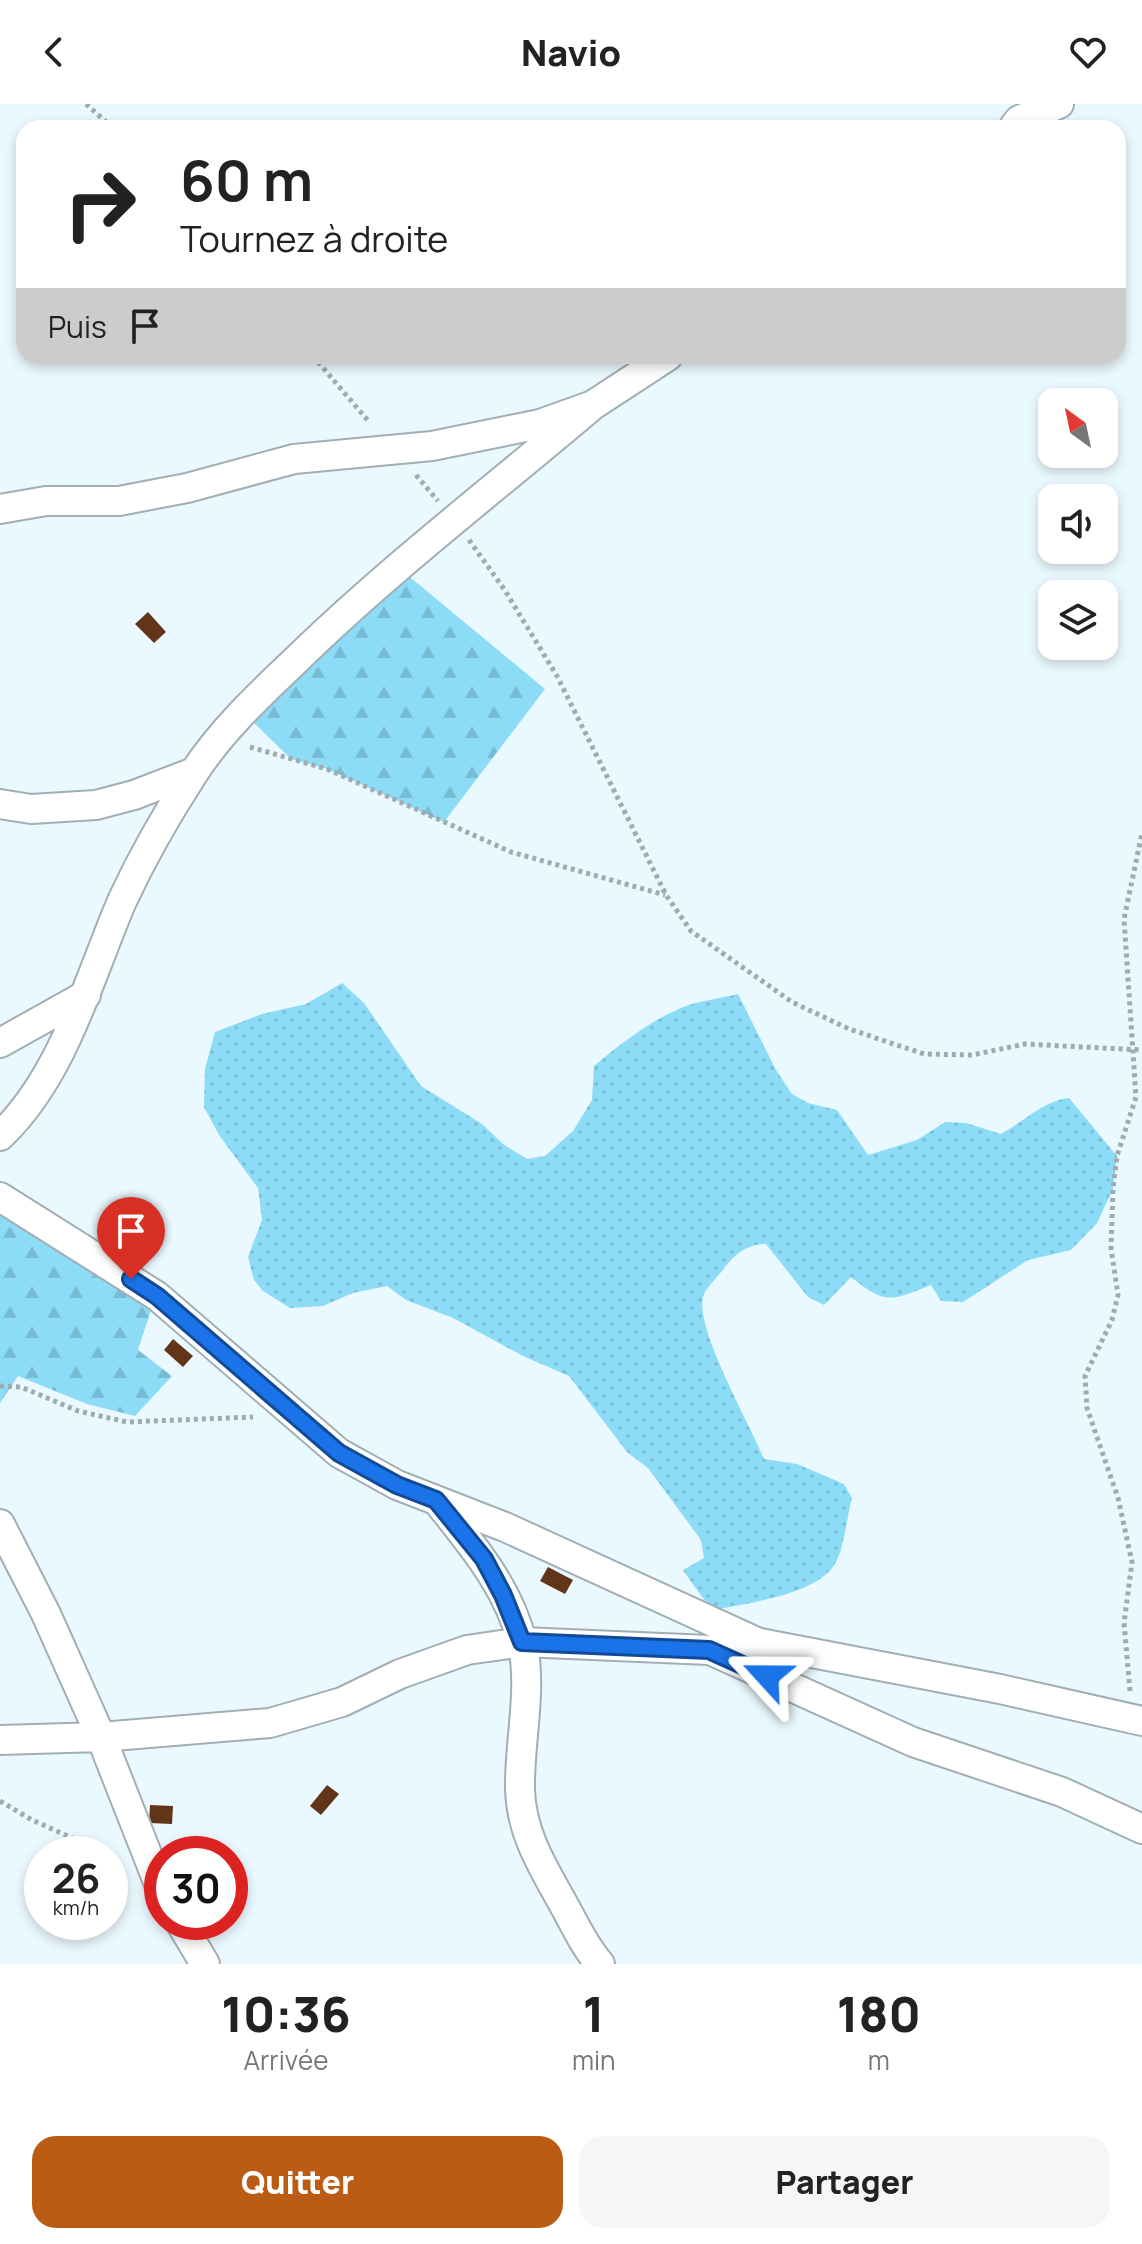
<!DOCTYPE html>
<html lang="fr">
<meta charset="utf-8">
<style>
body{margin:0;font-family:Manrope,sans-serif;background:#f6f6f6;color:#222;height:100vh;display:flex;flex-direction:column;font-size:30px;white-space:nowrap}
*{box-sizing:border-box;margin:0}
p{font-size:26px;color:#767676}
.icon{flex:none;width:44px;height:44px;fill:none;stroke:currentColor;stroke-width:2;stroke-linecap:round;stroke-linejoin:round}
.map{position:relative;height:1860px;overflow:hidden}
.side{display:flex;flex-direction:column;background:#fff;flex:1}
.side>*{flex:none}
.banner{position:absolute;left:16px;top:16px;width:1110px;height:244px;border-radius:24px;box-shadow:0 4px 12px #0003;background:#fff;color:#222;overflow:hidden}
.needle{width:52px;rotate:327deg}
.tools{position:absolute;left:1038px;top:284px;display:grid;gap:16px}
.tools a{display:grid;place-items:center;width:80px;height:80px;border-radius:16px;background:#fff;box-shadow:0 4px 12px #0003;font-size:40px}
.speed{position:absolute;left:24px;top:1732px;display:flex;gap:16px;font-size:40px;font-weight:700;text-align:center}
.speed>*{display:grid;place-content:center;width:104px;height:104px;border-radius:50%;background:#fff;box-shadow:0 4px 12px #0003;line-height:1}
.speed small{font-size:20px;font-weight:400}
.speed .limit{border:12px solid #d22;background:#fff;color:#111}
.pin{position:absolute;display:grid;place-items:center;width:68px;height:68px;color:#fff;margin:-82px -34px;border-radius:50% 50% 50% 0;rotate:-45deg;box-shadow:0 0 8px #0007}
.pin .icon{rotate:45deg}
.me{position:absolute;width:88px;margin:-44px;rotate:294deg;stroke-linejoin:round;filter:drop-shadow(0 0 6px #0008)}
.turn{display:flex;align-items:center;gap:28px;height:168px;padding:0 32px;font-size:36px}
.turn .icon{width:104px;height:104px;stroke-width:2.5}
.turn b{display:block;font-size:56px;line-height:68px}
.then{display:flex;align-items:center;height:76px;padding:0 32px;background:#0003;gap:16px;font-size:30px}
.eta{display:flex;justify-content:space-evenly;align-items:center;height:136px;text-align:center}
.eta b{font-size:48px;font-weight:800;line-height:56px}
.primary-button{display:flex;gap:16px;margin-top:auto;padding:16px 32px}
.primary-button a{flex:1;height:92px;border-radius:24px;background:#bb5c14;color:#fff;font-size:32px;font-weight:800;line-height:92px;text-align:center}
.primary-button a+a{background:#f6f6f6;color:#222}
header{display:flex;justify-content:space-between;align-items:center;height:104px;padding:0 32px;background:#fff;font-size:36px;font-weight:800}
.map>svg:first-child{display:block}
</style>
<header><svg class="icon" aria-label="back" viewBox="0 0 24 24"><path d="M15 5l-7 7 7 7"/></svg>Navio<svg class="icon" aria-label="heart" viewBox="0 0 24 24"><path d="M12 20l-8-8c-3-5 5-10 8-4 3-6 11-1 8 4z"/></svg></header>
<div class="map">
<svg width="1142" height="1860" viewBox="0 0 1142 1860">
<defs>
<pattern id="grass-dots" width="8" height="8" patternUnits="userSpaceOnUse" patternTransform="scale(2)"><rect width="8" height="8" fill="#8cdcf7"/><path d="M2 2h.1M6 6h.1" fill="none" stroke="#77bcd3" stroke-width="1.8" stroke-linecap="round"/></pattern>
<pattern id="forest-firs" width="22" height="20" patternUnits="userSpaceOnUse" patternTransform="scale(2)"><rect width="22" height="20" fill="#8cdcf7"/><path d="M5 1l3.5 6h-7zM16 11l3.5 6h-7z" fill="#77bcd3"/></pattern>
</defs>
<rect width="100%" height="100%" fill="#eaf9ff"/>
<path fill="url(#grass-dots)" d="M342,879L364,899L421,982L482,1020L503,1040L527,1055L545,1052L573,1027L592,996L594,962C623,938 653,914 689,901C705,896 722,894 738,890L776,966L792,990L808,999L837,1006L868,1051L917,1036L945,1018L966,1019L1001,1030C1023,1018 1045,996 1069,994L1117,1052L1113,1085L1097,1119L1071,1146L1028,1156L963,1198L941,1197L931,1181C891,1197 886,1201 851,1173L824,1201L808,1193L766,1140C748,1140 736,1149 725,1163C719,1172 705,1184 703,1193C695,1225 750,1320 764,1355L797,1360L844,1380L852,1394C847,1412 844,1445 835,1460C816,1491 750,1498 715,1506L702,1493L683,1466L704,1454L701,1436L648,1364L627,1348L569,1272L523,1252L453,1214L406,1196L387,1182L353,1189L323,1202L290,1204L263,1187L254,1176L248,1153L262,1116L258,1084L219,1031L204,1003L205,965L215,928L262,910L306,900Z"/>
<path fill="url(#forest-firs)" d="M399,464L545,585L444,718L327,665L291,655L243,608Z
M0,1100L154,1197L138,1246L172,1272L135,1312L87,1300L18,1272L0,1299Z"/>
<path fill="#623518" d="M148,508L166,528L154,539L135,520Z
M173,1235L193,1252L183,1263L164,1246Z
M548,1463L573,1476L565,1490L540,1477Z
M327,1681L339,1690L321,1711L310,1702Z
M150,1701L173,1702L172,1720L149,1719Z"/>
<g fill="none" stroke-linecap="round" stroke-linejoin="round">
<defs>
<path id="minor" d="M1013,24L1019,16L1059,0
M0,405L46,397H119L187,384L294,355L432,342L540,320L593,301L668,252
M0,700L31,705L96,701L134,691L194,668
M0,939L86,891
M0,1032C63,973 89,874 122,797C142,754 167,710 193,670C220,628 258,592 294,558C388,466 493,386 593,301
M0,1093L157,1192L339,1349L397,1381L505,1423L759,1539
M438,1398C472,1441 509,1484 522,1538C533,1585 519,1637 520,1685C521,1730 544,1765 565,1803C576,1823 585,1843 600,1860
M0,1420L46,1510L101,1633L162,1788
M710,1546L913,1638L1062,1688L1142,1725
M0,1636L101,1633L270,1619L342,1598L400,1570L467,1546L522,1538L709,1546L760,1539L1000,1585L1142,1617
M180,1818L205,1860"/>
</defs>
<use href="#minor" stroke="#a1afb4" stroke-width="32"/>
<path stroke="#9fabaf" stroke-width="5" stroke-dasharray="4 4" stroke-linecap="butt" d="M86,0L113,24
M313,252L370,319
M416,371L438,397
M469,436L504,485L557,572L666,791L691,827L792,898L849,925L924,950L972,951L1025,940L1142,946
M250,643L327,665L511,748L665,791
M0,1282L21,1283L78,1307L127,1318L253,1313
M1130,1587L1124,1519L1132,1458L1118,1394L1087,1304L1085,1272L1112,1216L1118,1191L1111,1144L1113,1085L1117,1052L1136,993L1124,815L1142,729
M0,1697L32,1716L108,1750"/>
<use href="#minor" stroke="#fff" stroke-width="28"/>
</g>
<g fill="none" stroke-linecap="round" stroke-linejoin="round">
<defs>
<path id="route" d="M131,1175L157,1192L339,1349L397,1381L436,1396L484,1455L503,1491L522,1538L709,1546L767,1572"/>
</defs>
<use href="#route" stroke="#114b97" stroke-width="20"/>
<use href="#route" stroke="#1a73e8" stroke-width="14"/>
</g>
</svg>
<div class="tools">
<a><svg class="needle" viewBox="-14 -14 28 28"><path d="M0-13l5 13h-10z" fill="#e53935"/><path d="M0 13l5-13h-10z" fill="#767676"/></svg></a>
<a><svg class="icon" aria-label="sound" viewBox="0 0 24 24"><path d="M4 9h4l5-4v14l-5-4H4zM17 9q2 3 0 6"/></svg></a>
<a><svg class="icon" aria-label="layers" viewBox="0 0 24 24"><path d="M12 4l9 5-9 5-9-5zM3 14l9 5 9-5"/></svg></a>
</div>
<div class="speed"><div>26<small>km/h</small></div><div class="limit">30</div></div>
<div class="pin" style="left:131px;top:1175px;background:#d93025"><svg class="icon" aria-label="arrive" viewBox="0 0 24 24"><path d="M6 21V4h12l-3 4 3 4H6"/></svg></div>
<svg class="me" style="left:767px;top:1572px" viewBox="-20 -20 40 40"><path d="M0-17L14 15 0 8-14 15z" fill="#1a73e8" stroke="#fff" stroke-width="4"/></svg>
<div class="banner">
<div class="turn"><svg class="icon" aria-label="right" viewBox="0 0 24 24"><path d="M7 20v-9h11M14 6l5 5-5 5"/></svg><div><b>60 m</b>Tournez à droite</div></div>
<div class="then">Puis<svg class="icon" aria-label="arrive" viewBox="0 0 24 24"><path d="M6 21V4h12l-3 4 3 4H6"/></svg></div>
</div>
</div>
<section class="side">
<div class="eta">
<div><b>10:36</b><p>Arrivée</p></div>
<div><b>1</b><p>min</p></div>
<div><b>180</b><p>m</p></div>
</div>
<div class="primary-button"><a>Quitter</a><a>Partager</a></div>
</section>
